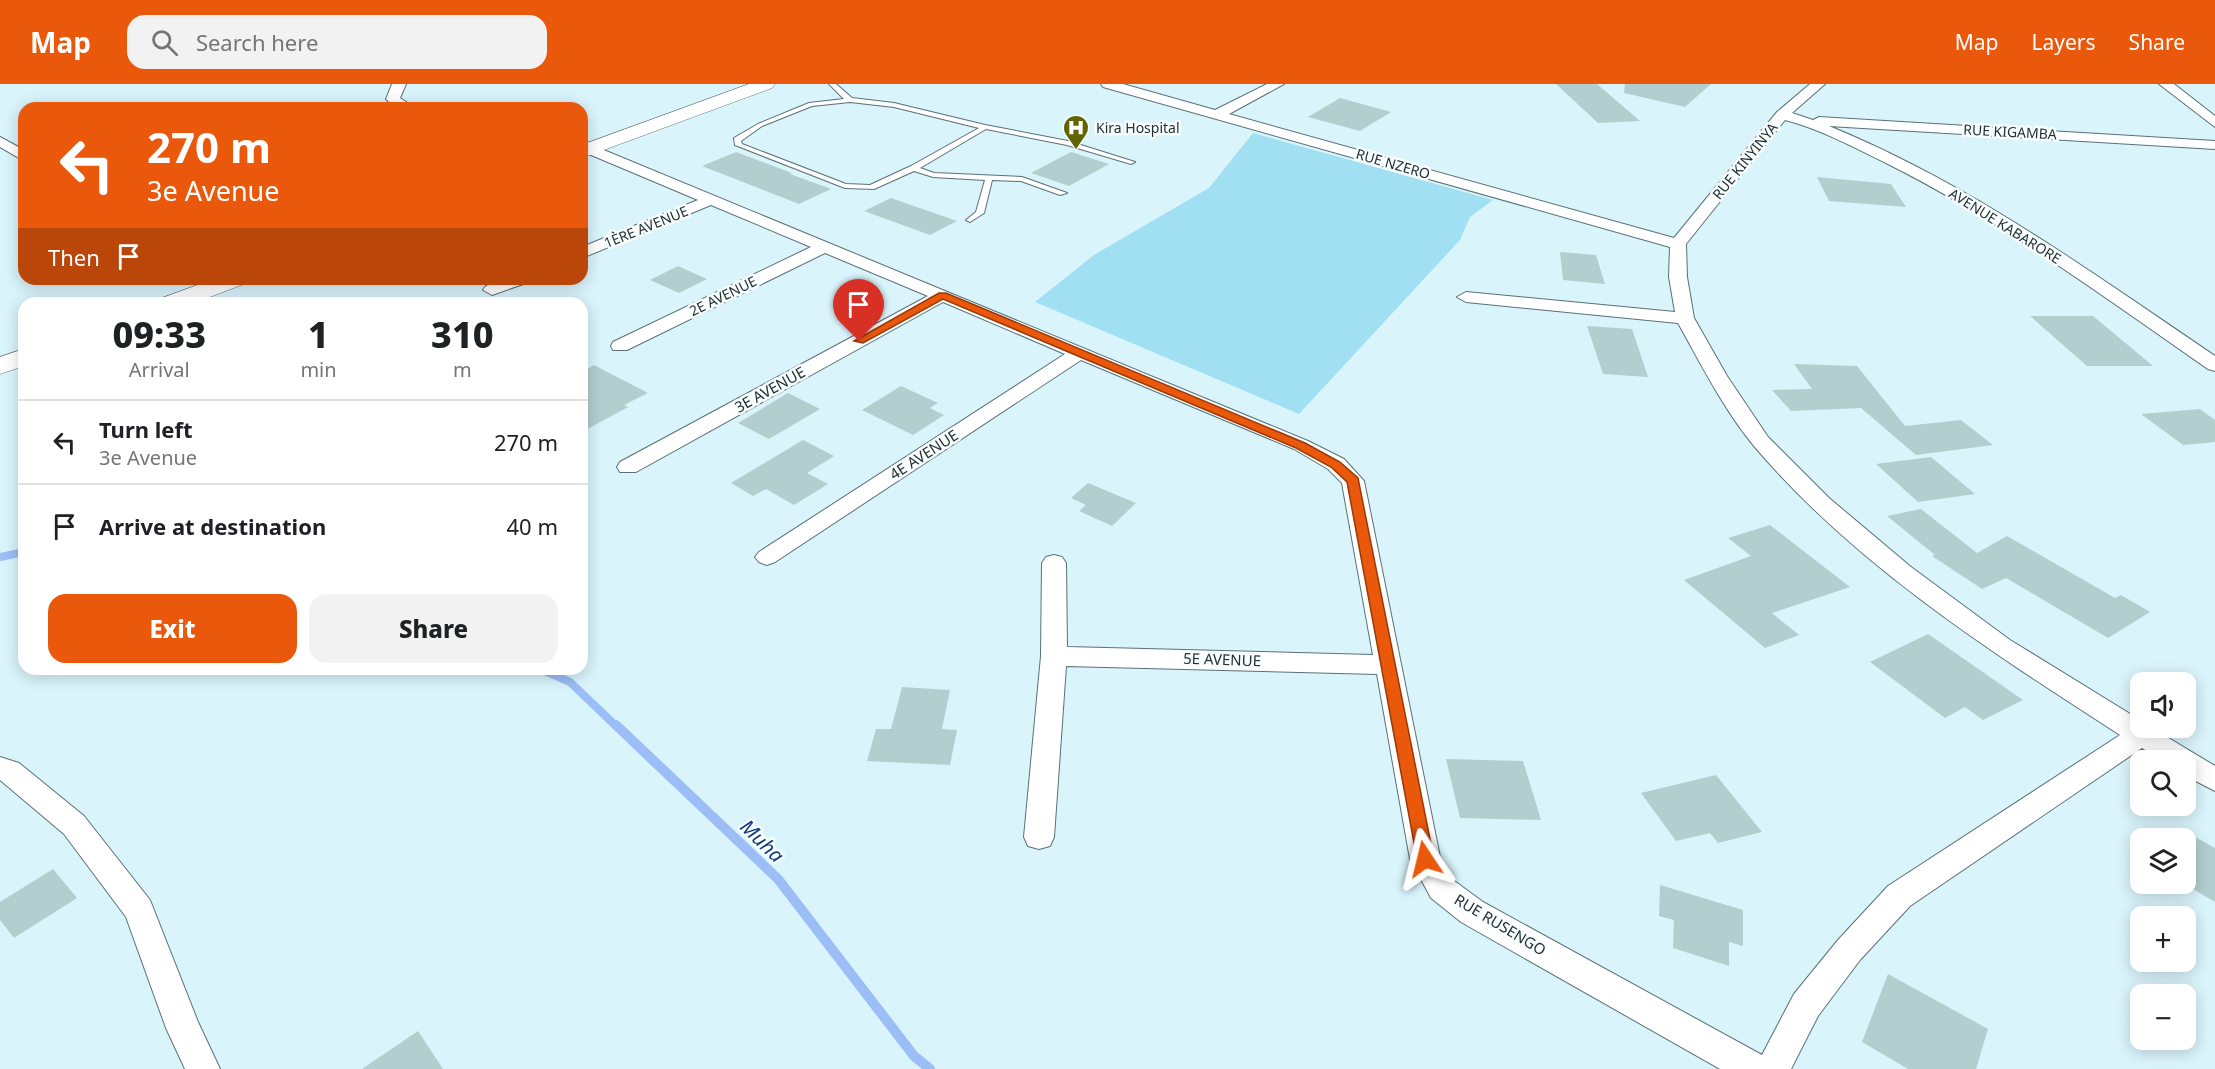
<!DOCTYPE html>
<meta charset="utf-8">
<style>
body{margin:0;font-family:"Noto Sans",sans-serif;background:#f2f2f2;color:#202124;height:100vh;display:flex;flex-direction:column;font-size:22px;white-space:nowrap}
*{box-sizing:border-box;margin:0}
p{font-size:20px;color:#757577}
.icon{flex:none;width:33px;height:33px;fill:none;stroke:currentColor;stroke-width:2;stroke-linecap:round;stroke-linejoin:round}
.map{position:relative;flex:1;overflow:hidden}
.sheet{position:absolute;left:18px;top:213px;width:570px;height:378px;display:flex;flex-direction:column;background:#fff;border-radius:18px;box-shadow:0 3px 15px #0003}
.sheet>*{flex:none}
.top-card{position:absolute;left:18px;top:18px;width:570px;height:183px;border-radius:18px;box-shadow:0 3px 15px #0003;background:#ea580c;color:#fff;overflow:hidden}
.tools{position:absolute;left:2130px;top:588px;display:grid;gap:12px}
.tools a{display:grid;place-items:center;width:66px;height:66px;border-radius:12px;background:#fff;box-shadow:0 3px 15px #0003;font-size:30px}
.pin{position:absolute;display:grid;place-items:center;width:51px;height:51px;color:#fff;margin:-62px -26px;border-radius:50% 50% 50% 0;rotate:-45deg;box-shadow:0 0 6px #0007}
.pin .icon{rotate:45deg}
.me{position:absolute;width:66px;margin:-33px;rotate:350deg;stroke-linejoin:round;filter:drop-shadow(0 0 4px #0008)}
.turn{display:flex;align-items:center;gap:21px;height:126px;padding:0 30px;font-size:27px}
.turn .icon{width:78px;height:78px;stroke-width:2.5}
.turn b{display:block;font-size:42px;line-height:51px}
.then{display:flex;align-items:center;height:57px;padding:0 30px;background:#0003;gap:12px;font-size:22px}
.eta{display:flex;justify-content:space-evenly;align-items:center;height:102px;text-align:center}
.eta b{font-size:36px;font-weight:800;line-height:42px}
.primary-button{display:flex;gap:12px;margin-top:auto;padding:12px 30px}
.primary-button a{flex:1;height:69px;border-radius:18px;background:#ea580c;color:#fff;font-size:24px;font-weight:800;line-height:69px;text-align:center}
.primary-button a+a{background:#f2f2f2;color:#202124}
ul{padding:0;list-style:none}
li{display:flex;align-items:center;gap:18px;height:84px;padding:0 30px;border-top:2px solid #e0e0e0}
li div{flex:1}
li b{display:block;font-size:22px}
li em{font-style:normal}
header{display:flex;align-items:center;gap:36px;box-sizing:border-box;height:84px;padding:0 30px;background:#ea580c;color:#fff}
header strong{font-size:28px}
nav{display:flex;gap:33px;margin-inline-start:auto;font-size:21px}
.search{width:420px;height:54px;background:#f2f2f2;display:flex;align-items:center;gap:15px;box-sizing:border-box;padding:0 21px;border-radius:18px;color:#757577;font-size:22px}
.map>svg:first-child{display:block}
</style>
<header>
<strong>Map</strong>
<div class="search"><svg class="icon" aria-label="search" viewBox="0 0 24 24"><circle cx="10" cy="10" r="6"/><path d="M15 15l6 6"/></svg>Search here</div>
<nav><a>Map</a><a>Layers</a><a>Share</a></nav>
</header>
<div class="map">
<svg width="2215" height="985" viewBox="0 0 2215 985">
<rect width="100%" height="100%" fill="#daf4fc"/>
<path fill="#a0e0f2" d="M1253,49L1493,116L1470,133L1460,156L1299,330L1035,218L1094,171L1209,104Z"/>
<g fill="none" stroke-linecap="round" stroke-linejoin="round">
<path stroke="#9bbef6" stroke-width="8" d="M0,473L24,468
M540,585L570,598L617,643"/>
<path stroke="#9bbef6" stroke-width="10" d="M616,641L778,795L914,972L930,985"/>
</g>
<path fill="#b3cece" d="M1556,0H1597L1640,37L1598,39Z
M1625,0H1711L1685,23L1624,9Z
M1340,14L1391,28L1360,47L1308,33Z
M736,68L792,89L790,90L831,105L799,120L702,82Z
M1071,68L1109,80L1069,102L1031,89Z
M1817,93L1891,100L1906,123L1829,117Z
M891,114L957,137L930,151L864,127Z
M1560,168L1596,171L1605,200L1563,196Z
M678,182L707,195L679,209L650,196Z
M2030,232H2093L2153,282H2087Z
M1587,242L1632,245L1648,293L1603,290Z
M1794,280L1857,282L1905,342L1961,336L1993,361L1916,371L1861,324L1791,327L1772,306L1812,305Z
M594,281L648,309L624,321L628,323L582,348V288Z
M901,302L938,319L930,324L944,331L913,351L862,326Z
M788,309L820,325L769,355L738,339Z
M2200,325L2215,336V358L2183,361L2141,330Z
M803,356L834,372L807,389L828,400L794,421L766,405L753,412L731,399Z
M1931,373L1975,410L1918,418L1876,380Z
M1088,399L1136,419L1112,442L1079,427L1086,421L1071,414Z
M1921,425L1977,469L2007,452L2115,514L2121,511L2150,528L2108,554L2006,494L1982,505L1932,472L1935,471L1887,432Z
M1770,441L1850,503L1772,529L1799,551L1765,564L1684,496L1751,472L1728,454Z
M1928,550L2023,616L1983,636L1965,623L1945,634L1870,578Z
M902,603L950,606L942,645L957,646L950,681L867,677L876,645H891Z
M1446,675L1523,677L1541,736L1460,734Z
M1716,691L1762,748L1718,759L1710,749L1676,757L1641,709Z
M2186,748L2215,764V818L2186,801Z
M53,785L77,814L14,854L0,836V818Z
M1660,801L1743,826V862L1729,858V882L1673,864L1674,836L1659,832Z
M1888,890L1988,945L1976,985H1908L1862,958Z
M418,947L443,985H362Z"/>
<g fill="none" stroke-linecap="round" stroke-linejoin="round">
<defs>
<path id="lane" d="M829,0H836L852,14L894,19L985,41L1068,57L1135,78L1131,80L1067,61L986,45L920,84L934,89L1022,93L1067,109L1060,111L1021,97L992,96L984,129L970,138L966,136L976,128L985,96L933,93L914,87L874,105L845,104L735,61L734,54L758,40L809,19L844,15ZM850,18L894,23L979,44L911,82L870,101L846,100L742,60L741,57L762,42L812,22Z"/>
<path id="street" d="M392,0H406L400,14L415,24C403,24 394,24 386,15Z
M1101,0H1123L1215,26L1267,0H1284L1229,30L1674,154L1777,28L1810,0H1825L1792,29L1813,36L1819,33L2215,57V65L1829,42C1969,99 2091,188 2215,272V287L2208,285C2103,212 2000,136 1886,79C1853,63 1820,45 1785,36L1686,160L1687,193L1694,234L1727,292L1768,353L1829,414L1911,483L2010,556L2140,636V644H2152L2215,682V707L2186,692V676H2161L2142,664L1910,822L1860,876L1818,932L1791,985H1720L1461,838L1431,814L1410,775L1377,590L1066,582L1054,753L1050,762L1039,765L1028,762L1024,753L1041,572L1042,479L1046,473L1054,471L1062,473L1066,479L1067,563L1373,571L1342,399L1328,385L1294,365L1081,276L775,478L767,481L759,478L755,473L759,468L1065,270L943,218L636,388H620L617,383L620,378L928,212L825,169L627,266H613L611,262L613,258L811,163L711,121L582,174V163L698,116L584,68V62H594L1308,357L1344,375L1364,397L1440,773L1453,796L1483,818L1762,971L1794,910L1838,856L1888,802L2120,651C1990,567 1855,481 1754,362C1724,326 1701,280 1678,239L1466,218L1457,213L1466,208L1675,228L1669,193L1670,163L1103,3Z
M2159,0H2174L2215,32V43Z
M0,53L24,66V77L0,63Z
M504,195H529L526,199L492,211L483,206L486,202Z
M0,673L19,679L84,732L150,816L198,938L220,985H185L166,944L126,833L64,750L0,696Z"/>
<path id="highway" d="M749,0H775L772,4L582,74V61Z
M214,195H248L244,200L194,219H159L162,214Z
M24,265V282L0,290V273Z"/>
</defs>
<use href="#lane" stroke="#597076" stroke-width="2"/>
<use href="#street" stroke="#597076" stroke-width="2"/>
<use href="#highway" stroke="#597076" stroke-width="1"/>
<use href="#lane" fill="#fff" fill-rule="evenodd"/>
<use href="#street" fill="#fff" fill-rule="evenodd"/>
<use href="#highway" fill="#fff" fill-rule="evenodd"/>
</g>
<path fill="#ea580c" stroke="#983908" stroke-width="1.5" d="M939,209H946L1305,359L1340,378L1358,394L1434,775L1432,780L1425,782L1419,780L1417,775L1347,398L1331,383L1296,364L943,215L863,259L854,257Z"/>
<defs>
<symbol id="hospital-pin" viewBox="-11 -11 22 30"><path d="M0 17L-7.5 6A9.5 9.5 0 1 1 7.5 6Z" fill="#616501" stroke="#f8fdfe"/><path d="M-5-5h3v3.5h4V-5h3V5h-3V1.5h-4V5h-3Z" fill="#fff"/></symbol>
</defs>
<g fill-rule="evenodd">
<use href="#hospital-pin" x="1061" y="29" width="30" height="40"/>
</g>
<g text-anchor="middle" stroke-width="5" stroke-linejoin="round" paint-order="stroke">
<g font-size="14" fill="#262f32" stroke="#f8fdfe" text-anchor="start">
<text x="1096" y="49">Kira Hospital</text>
</g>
<g font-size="14" fill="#262f32" stroke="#f8fdfe">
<text transform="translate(2010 48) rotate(3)" y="5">RUE KIGAMBA</text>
<text transform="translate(1745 77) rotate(-51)" y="5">RUE KINYINYA</text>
<text transform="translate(1393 80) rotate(16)" y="5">RUE NZERO</text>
<text transform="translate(2005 142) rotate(32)" y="5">AVENUE KABARORE</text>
<text transform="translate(646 143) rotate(-22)" y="5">1ÈRE AVENUE</text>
<text transform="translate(723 212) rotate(-26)" y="5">2E AVENUE</text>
</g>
<g font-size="15" fill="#262f32" stroke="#f8fdfe">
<text transform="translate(770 306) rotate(-29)" y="5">3E AVENUE</text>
<text transform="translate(924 371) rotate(-33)" y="5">4E AVENUE</text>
<text transform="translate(1222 576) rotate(2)" y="5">5E AVENUE</text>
<text transform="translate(1500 841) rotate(31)" y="5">RUE RUSENGO</text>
</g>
<g font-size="20" font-style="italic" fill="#113a7b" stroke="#f8fdfe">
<text transform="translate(762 757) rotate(44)" y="7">Muha</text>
</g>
</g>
</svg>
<div class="tools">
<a><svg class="icon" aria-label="sound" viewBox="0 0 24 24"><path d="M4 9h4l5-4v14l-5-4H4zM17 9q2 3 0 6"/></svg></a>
<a><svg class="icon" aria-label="search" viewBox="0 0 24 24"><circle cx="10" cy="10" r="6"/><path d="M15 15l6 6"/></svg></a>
<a><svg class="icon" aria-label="layers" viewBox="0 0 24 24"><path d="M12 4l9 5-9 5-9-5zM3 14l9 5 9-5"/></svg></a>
<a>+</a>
<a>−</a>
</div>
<div class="pin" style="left:859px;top:257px;background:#d93025"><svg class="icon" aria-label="arrive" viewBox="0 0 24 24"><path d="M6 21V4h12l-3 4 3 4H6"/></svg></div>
<svg class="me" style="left:1425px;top:775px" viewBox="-20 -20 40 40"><path d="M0-17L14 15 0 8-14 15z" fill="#ea580c" stroke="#fff" stroke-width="4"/></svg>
<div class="top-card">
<div class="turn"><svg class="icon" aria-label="left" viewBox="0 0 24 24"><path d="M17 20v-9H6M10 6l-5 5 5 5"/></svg><div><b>270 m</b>3e Avenue</div></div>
<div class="then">Then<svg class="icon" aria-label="arrive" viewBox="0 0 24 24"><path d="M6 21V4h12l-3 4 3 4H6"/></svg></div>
</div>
<section class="sheet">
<div class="eta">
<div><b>09:33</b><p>Arrival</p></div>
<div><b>1</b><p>min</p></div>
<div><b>310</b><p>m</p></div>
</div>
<ul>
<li><svg class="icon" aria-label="left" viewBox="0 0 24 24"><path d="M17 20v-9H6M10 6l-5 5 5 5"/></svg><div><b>Turn left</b><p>3e Avenue</p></div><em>270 m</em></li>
<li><svg class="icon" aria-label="arrive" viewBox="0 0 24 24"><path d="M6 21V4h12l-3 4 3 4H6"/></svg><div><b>Arrive at destination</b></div><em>40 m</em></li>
</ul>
<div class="primary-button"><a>Exit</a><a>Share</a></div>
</section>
</div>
